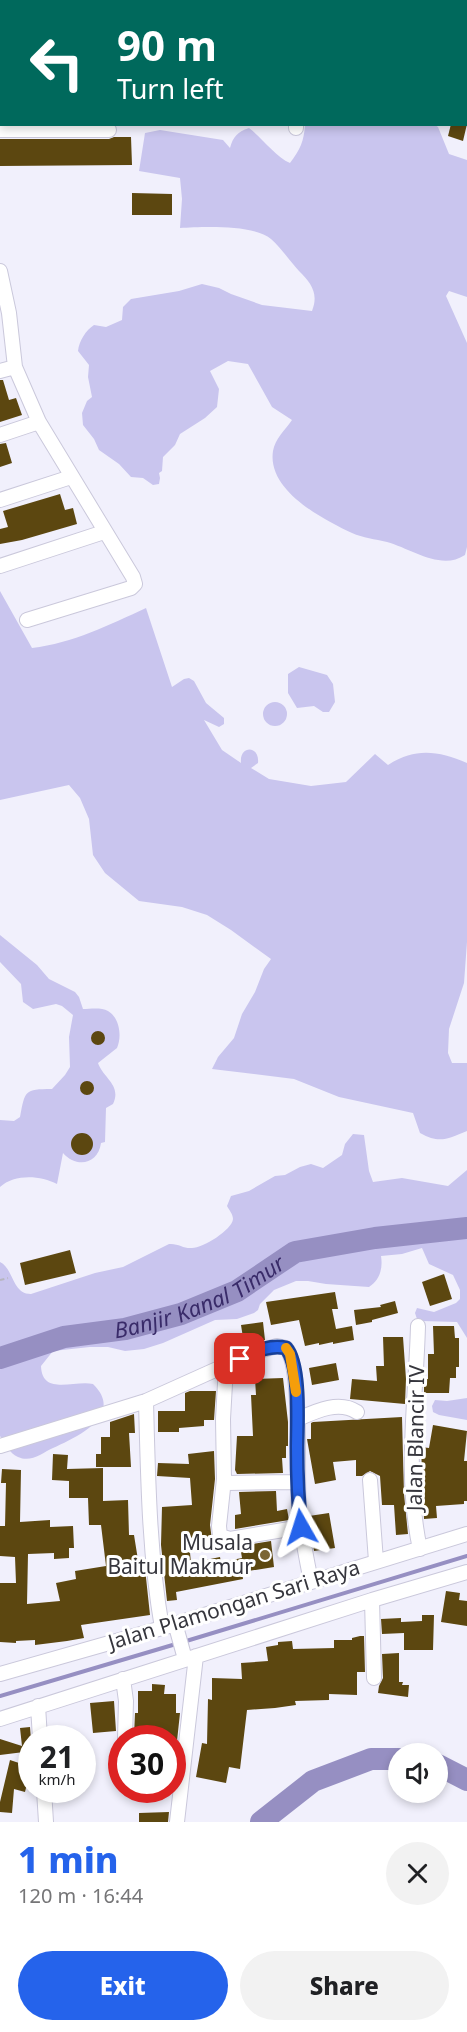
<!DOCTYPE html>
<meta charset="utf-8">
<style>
body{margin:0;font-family:"Noto Sans",sans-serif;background:#f2f2f2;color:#202124;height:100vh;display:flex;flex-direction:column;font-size:22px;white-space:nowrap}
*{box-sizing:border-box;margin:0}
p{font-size:20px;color:#757577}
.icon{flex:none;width:33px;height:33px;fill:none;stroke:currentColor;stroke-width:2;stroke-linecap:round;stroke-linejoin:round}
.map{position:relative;height:1822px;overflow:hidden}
.sheet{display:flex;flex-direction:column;background:#fff;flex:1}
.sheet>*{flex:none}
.banner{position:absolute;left:0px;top:0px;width:468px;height:126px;box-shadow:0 3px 9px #0003;background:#00695c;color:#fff;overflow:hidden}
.buttons{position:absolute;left:388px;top:1743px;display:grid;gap:12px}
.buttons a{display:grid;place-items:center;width:60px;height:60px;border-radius:50%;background:#fff;box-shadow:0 3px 9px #0003;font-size:30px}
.speed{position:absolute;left:18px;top:1725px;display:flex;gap:12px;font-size:30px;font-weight:700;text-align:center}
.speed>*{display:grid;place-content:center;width:78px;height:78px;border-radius:50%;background:#fff;box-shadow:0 3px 9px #0003;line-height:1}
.speed small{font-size:15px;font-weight:400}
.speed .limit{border:9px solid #d22;background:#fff;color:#111}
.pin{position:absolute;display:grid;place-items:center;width:51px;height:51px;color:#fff;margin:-26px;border-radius:12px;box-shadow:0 3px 9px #0006}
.me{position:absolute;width:66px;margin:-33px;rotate:354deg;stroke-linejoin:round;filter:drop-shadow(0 0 4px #0008)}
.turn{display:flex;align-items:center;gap:21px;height:126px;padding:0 18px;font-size:27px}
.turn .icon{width:78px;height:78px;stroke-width:2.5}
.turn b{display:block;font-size:42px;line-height:51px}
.round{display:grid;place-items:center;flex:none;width:63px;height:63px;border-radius:32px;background:#f2f2f2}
.headline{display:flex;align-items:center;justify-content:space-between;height:102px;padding:0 18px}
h1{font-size:36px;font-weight:800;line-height:45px;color:#2563eb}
.primary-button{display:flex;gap:12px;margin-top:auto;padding:12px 18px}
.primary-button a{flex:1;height:69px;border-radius:36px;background:#2563eb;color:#fff;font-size:24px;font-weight:800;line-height:69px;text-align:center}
.primary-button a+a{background:#f2f2f2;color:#202124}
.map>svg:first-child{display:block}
</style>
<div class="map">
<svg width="467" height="1822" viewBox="0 0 467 1822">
<rect width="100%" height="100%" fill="#f1f0fc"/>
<path fill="#c9c5ee" d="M305,125H435L438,127L449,154L467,160V297L449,291L446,296L467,343V547L465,555C441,571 412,549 387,542C375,539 363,538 352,533C322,519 267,490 273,451C275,439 285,430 292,420L272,407L248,364L228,361L210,371L219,389L217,407L205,418L180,434L175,445L163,457L162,471L159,473L160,478L159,484L153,485L143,478L131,477L119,464L99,450L94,439L83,425L82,413L87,401L92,397L88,377L89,365L78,351C79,341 86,330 94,325L106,327L122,320L123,307L131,299L179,291L202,284L219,288L231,294L262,305L312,311C319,293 311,283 299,271C290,261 281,248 271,239C253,224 202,227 180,228L182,199L180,178L139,171L145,133L160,130L223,140L230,148C233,137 237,132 249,128C262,138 276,157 290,163C300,150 304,141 305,125Z
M0,591L32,648C73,643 109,625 146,608L172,687L184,679L189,678L194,681L206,703L224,718V724L219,727L204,720L222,750L241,763C239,745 260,745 258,763L251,768L269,779L311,786L346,782L375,754L388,765C415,747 439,751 467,763V942L464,983L449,1029L448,1053L452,1063H467V1131C447,1139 440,1144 420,1133L413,1113L339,1097L294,1079L212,1069L218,1057L234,1038L242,1014L255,992L264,969L271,959L231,930L207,915L182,907L139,901L105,873L93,855L89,819L80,798L69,785L0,800Z
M299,667L327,675L333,684L335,702L329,712H323L314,706L297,708L288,693V674Z
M263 714a12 12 0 1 1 24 0a12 12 0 1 1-24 0Z
M0,935L37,965L49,979L75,992L79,997L83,1009C90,1009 101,1007 108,1011C120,1018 122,1037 117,1048L98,1063C103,1078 122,1085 113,1104L106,1108L105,1142L101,1143C98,1165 76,1168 63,1153L57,1184C40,1175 14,1174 0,1187V1120L14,1121L20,1117C25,1091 24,1089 52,1089L65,1075L70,1067L69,1037L73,1015L62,1006L56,1004L33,1009L23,1002L21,984L0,962Z
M353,1134L364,1135L369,1171L373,1182L402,1178L448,1186L467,1170V1338L457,1322L422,1321L417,1319L415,1313L417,1308L434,1312L456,1303L460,1299V1290L453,1275L429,1264L422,1248L402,1254L381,1256C383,1268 380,1280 369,1287L326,1284L308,1281H296L274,1290L260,1304L258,1310L254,1313L237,1319L215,1320L163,1343L144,1349L125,1351L108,1347H90L53,1351L41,1366C42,1396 74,1380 93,1384C125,1415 77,1437 53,1448C42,1453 31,1463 18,1457C10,1454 5,1443 0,1436V1262C14,1269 12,1294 31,1294L95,1273L123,1267L169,1244C178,1243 184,1249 192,1248C203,1248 232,1230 233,1219C233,1214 229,1210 227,1206L231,1196L249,1191L275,1176L285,1175L300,1167L311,1164L323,1168L342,1155L345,1144Z
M467,1398V1420L439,1415L433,1412L432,1406L435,1400L447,1401Z"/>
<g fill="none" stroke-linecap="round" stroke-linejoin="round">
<path stroke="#968fc2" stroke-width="4" d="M183,1642L467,1556
M0,1696L176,1644"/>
<g stroke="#968fc2" stroke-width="22">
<path id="s1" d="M0,1358L64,1337L125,1329L181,1314L237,1291L295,1252L375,1238L467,1228"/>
<path d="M438,1765L467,1780"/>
<path d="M261,1822L313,1781L371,1759H399"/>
</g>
</g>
<path fill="#5c4710" d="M451,124H467L463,141L448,136Z
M114,137H131L132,165L0,166V139H109Z
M132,193L172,194V215H132Z
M0,380H3L9,400L16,398L22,415L0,422Z
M6,443L12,463L0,467V444Z
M60,494L65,510L73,508L77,524L22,540L0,544V529L8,527L3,511Z
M91 1038a7 7 0 1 1 14 0a7 7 0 1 1-14 0Z
M80 1088a7 7 0 1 1 14 0a7 7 0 1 1-14 0Z
M71 1144a11 11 0 1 1 22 0a11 11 0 1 1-22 0Z
M70,1250L76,1273L25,1285L20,1263Z
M444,1274L452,1299L430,1306L422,1282Z
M335,1292L338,1309H332L336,1329L352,1326L354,1340L333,1344V1342L319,1345V1343L305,1346L299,1320L271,1325L266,1302Z
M395,1301L398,1313L372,1320V1322L356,1325L354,1310L381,1307L380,1305Z
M263,1322L265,1340L244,1344L241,1325Z
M433,1326H454L455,1338H459V1367H456V1378H450L449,1393H424V1379H428V1354H434Z
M383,1337H403L406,1379L405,1404L350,1399L352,1379L377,1381L376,1366H384Z
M236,1340L239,1349L218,1359L214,1346Z
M336,1363L339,1380L312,1385L309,1368Z
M283,1378L288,1422V1446H286V1458H282L283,1473L237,1474L235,1470L237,1436H253L251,1395H256L255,1379Z
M190,1391H216L214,1420H204V1426L179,1428V1432H158V1411H185V1393Z
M134,1414L135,1433H129L131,1467H96V1454H101V1437H110V1422Z
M402,1417L404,1494L408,1534L396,1535L394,1505H382L380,1476L370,1471L362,1476H356V1460L333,1462L336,1480L315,1484L307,1439H311V1423L313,1422Z
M433,1425L467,1431L464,1461H467V1501H464V1504L436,1506L437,1518L424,1519L421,1447L429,1448Z
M214,1451L215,1479L210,1525L212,1540L189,1542L191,1563L220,1557L221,1562L242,1558L240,1546L271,1541L274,1567L242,1572L243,1579L176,1592L177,1600L167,1601L161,1545L162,1507L192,1505L190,1478L157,1476L158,1463L189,1464L188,1454Z
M53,1454L68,1455L67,1469L103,1468V1501L128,1500L129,1535H134L138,1560L144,1559L150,1615L81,1625L84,1638L67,1641L35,1645V1640L16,1641V1643L0,1642V1583H16L15,1557L0,1556V1526H5L6,1483H1L2,1469L21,1470L20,1522L50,1520V1527L73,1526L74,1548H69V1558L54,1559V1553L28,1554L27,1604L60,1601L56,1583L76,1579L75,1571L106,1566L101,1525H89L88,1498H69V1481L52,1480Z
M276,1491L277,1511L287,1509L289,1520L235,1529V1515L241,1514L239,1492Z
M329,1513L335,1548L314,1551L309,1516Z
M446,1591L460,1593L459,1600L467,1601V1626L441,1622Z
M422,1615H434L433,1650H404V1633L382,1634L381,1619L401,1618V1622L422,1621Z
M360,1636H364L365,1672H357V1695L329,1694V1700L295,1701L296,1705L275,1708L247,1710L240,1769L229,1767L226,1783L196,1777L202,1743L207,1744L208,1699L212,1700V1678L242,1679L241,1663L268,1661L266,1647L278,1645V1642L292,1641L293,1649L334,1648V1640H352V1638Z
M399,1653V1682H403L402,1685H409L408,1697L378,1693L379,1686L383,1678L382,1654Z
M152,1684L165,1685L164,1694H176V1713H180L177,1741L160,1737L134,1736L135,1713H138V1691H152Z
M114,1701L116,1731L93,1733L90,1703Z
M30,1727L32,1751L0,1755V1739L22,1746L20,1728Z
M10,1760L31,1767L25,1792L14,1789L12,1813L0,1812V1802Z
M169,1812L168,1822H139V1813Z"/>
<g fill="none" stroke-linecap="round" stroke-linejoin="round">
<defs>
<path id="minor" d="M322,0V2
M343,0L348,2
M171,2L172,0
M466,56H467
M296,128V124
M0,130H109
M0,271L9,313L15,367L39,422L133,577L135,584L131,588L27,620
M0,371L15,367
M0,435L39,422
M0,500L71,477
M0,566L104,532
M418,1326C416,1400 404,1475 420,1549
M226,1366L223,1419L224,1479L219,1526L220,1536L230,1539L301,1527
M146,1401C148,1477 149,1553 162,1628
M298,1419C316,1411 339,1400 357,1412
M0,1446L146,1401L255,1352L277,1346L286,1348C303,1367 296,1477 299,1508C301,1532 306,1557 311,1581
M224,1479L227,1483L297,1482
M370,1480L376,1561
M372,1600L374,1678
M175,1623L185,1659
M0,1674L162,1628L467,1534
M123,1679L126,1701L125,1738
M38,1706L40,1738
M0,1719L372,1600L467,1572
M44,1790L46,1822
M177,1822L196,1656"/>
</defs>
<use href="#minor" stroke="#cac8db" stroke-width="16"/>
<path stroke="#b6b5bf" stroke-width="2" stroke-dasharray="4.5 3" stroke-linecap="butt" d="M0,67H2
M0,1280L8,1278"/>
<use href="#minor" stroke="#fff" stroke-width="14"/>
</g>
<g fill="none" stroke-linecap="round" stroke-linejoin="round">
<defs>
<path id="route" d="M240,1359C255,1352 270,1344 286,1348C301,1365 297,1425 297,1448C297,1475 298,1501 301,1527"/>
</defs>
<use href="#route" stroke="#184099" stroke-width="15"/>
<use href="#route" stroke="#2563eb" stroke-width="10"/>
<path stroke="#f59e0b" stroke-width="10" d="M286,1348L290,1354L296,1392"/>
</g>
<circle fill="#7b6535" stroke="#fff" stroke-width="2" cx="265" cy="1555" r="6"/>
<g text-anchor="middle" stroke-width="6" stroke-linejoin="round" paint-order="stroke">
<g font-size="21" fill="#36363d" stroke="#fff">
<text transform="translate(416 1438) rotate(-89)" y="7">Jalan Blancir IV</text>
<text transform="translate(234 1605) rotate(-17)" y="7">Jalan Plamongan Sari Raya</text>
</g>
<g font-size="21" fill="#36363d" stroke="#fff" text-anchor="end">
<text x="253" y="1550">Musala<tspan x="253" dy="24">Baitul Makmur</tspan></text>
</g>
<g font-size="22" font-style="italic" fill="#392b69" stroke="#fff">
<text dy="8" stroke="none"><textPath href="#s1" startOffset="210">Banjir Kanal Timur</textPath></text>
</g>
</g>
</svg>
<div class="buttons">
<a><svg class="icon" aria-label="sound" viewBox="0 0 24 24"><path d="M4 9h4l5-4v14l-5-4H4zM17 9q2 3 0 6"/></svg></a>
</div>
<div class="speed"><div>21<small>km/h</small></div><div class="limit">30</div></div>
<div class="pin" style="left:240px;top:1359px;background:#d93025"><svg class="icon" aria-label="arrive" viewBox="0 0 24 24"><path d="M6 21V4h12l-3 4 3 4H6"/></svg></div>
<svg class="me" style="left:301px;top:1527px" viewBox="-20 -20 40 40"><path d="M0-17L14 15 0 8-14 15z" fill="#2563eb" stroke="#fff" stroke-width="4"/></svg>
<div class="banner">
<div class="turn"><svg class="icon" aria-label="left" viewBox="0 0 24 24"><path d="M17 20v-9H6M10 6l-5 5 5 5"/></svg><div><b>90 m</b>Turn left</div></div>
</div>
</div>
<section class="sheet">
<div class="headline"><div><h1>1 min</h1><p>120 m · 16:44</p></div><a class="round"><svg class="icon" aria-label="close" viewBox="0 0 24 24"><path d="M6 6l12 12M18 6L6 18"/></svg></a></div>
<div class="primary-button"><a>Exit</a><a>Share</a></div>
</section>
